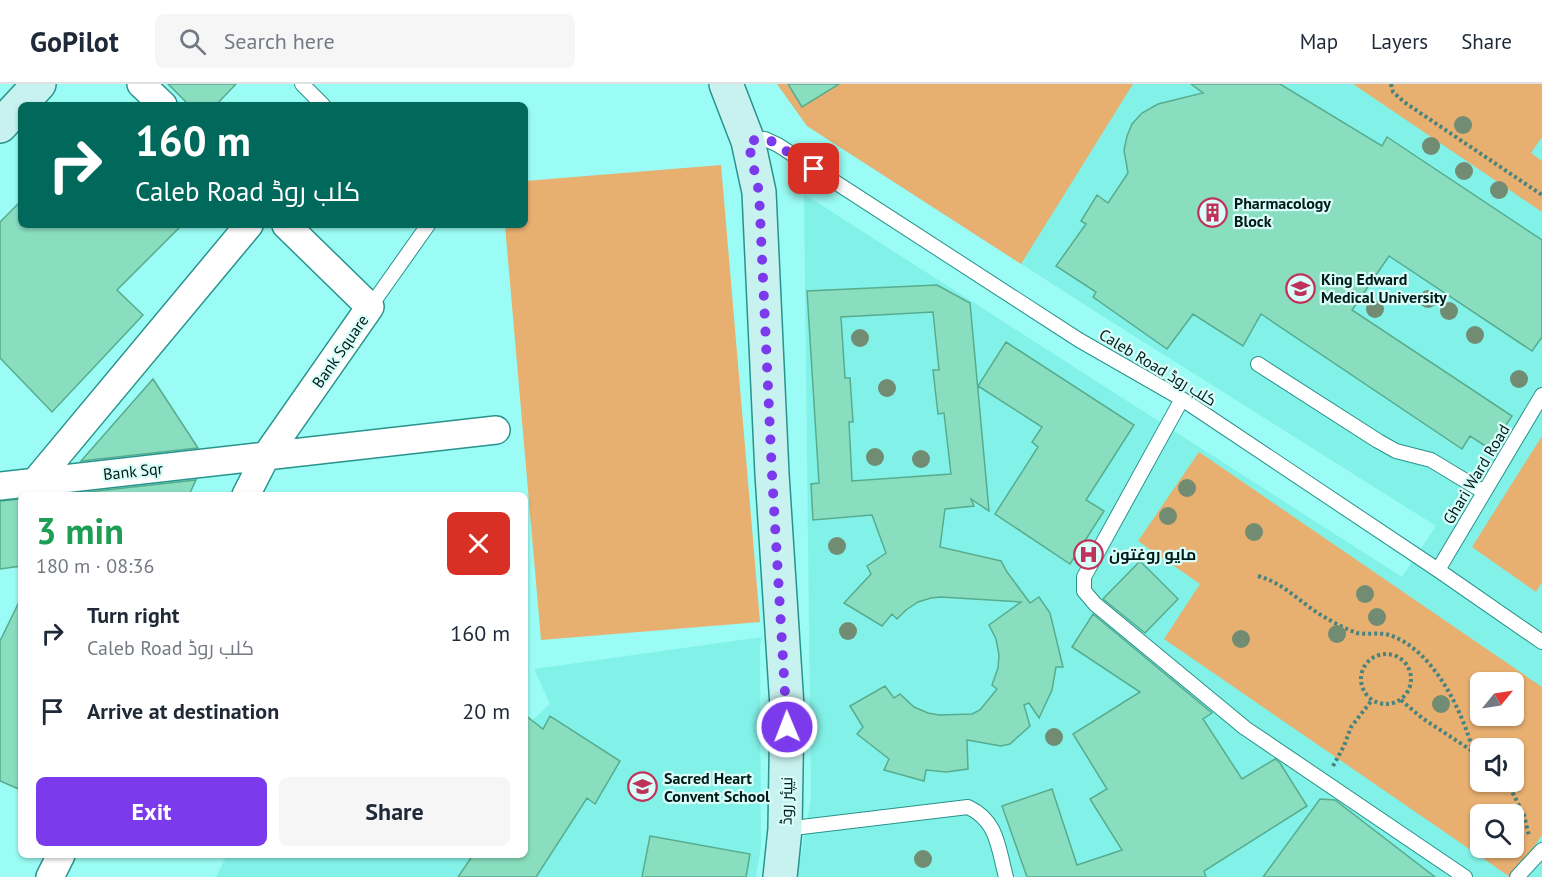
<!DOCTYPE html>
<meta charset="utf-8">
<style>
body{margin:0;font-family:"PT Sans",Cairo,sans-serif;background:#f6f6f7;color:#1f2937;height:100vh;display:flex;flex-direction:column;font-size:22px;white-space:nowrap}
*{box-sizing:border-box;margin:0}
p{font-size:20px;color:#747a83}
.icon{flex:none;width:33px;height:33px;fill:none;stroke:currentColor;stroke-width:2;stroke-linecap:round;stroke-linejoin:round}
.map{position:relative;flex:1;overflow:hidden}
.side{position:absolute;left:18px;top:408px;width:510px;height:366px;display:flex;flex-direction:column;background:#fff;border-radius:9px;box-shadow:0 2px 4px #0004}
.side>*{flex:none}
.top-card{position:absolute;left:18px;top:18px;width:510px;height:126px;border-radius:9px;box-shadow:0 2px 4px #0004;background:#00695c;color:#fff;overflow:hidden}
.needle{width:39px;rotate:60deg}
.buttons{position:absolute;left:1470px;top:588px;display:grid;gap:12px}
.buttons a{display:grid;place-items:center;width:54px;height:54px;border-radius:9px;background:#fff;box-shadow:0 2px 4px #0004;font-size:30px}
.pin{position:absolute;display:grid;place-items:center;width:51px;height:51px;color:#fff;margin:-26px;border-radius:12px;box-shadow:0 3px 9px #0006}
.me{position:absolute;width:66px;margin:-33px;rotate:359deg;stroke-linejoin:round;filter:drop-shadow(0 0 4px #0008)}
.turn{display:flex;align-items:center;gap:21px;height:126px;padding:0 18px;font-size:27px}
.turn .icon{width:78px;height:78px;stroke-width:2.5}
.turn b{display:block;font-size:42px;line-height:51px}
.round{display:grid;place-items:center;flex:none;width:63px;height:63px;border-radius:9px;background:#f6f6f7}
.overview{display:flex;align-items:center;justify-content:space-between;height:102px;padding:0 18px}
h1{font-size:36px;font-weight:600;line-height:45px;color:#1e9e55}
.button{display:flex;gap:12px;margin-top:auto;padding:12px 18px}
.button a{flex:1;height:69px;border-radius:9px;background:#7c3aed;color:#fff;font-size:24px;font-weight:600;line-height:69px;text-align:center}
.button a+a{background:#f6f6f7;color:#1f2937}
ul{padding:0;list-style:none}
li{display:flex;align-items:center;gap:18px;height:78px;padding:0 18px}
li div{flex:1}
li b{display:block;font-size:22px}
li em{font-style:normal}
header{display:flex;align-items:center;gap:36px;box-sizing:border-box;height:84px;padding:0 30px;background:#fff;border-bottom:2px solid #e0e1e3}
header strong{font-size:28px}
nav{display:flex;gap:33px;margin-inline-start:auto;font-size:21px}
.search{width:420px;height:54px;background:#f6f6f7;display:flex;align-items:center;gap:15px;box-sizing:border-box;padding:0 21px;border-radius:9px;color:#747a83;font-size:22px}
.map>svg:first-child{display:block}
</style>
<header>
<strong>GoPilot</strong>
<div class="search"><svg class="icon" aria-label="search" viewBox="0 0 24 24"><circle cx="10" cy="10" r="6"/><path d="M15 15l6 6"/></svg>Search here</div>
<nav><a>Map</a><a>Layers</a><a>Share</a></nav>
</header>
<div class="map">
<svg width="1542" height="793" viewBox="0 0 1542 793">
<rect width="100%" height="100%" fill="#9afcf4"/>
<path fill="#82f2e8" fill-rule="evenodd" d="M777,0H1542V793H797L811,715L804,110L1402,493L1436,442L1096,228L807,42ZM1480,598H1514V632H1480ZM1480,664H1514V698H1480ZM1480,730H1514V764H1480Z
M762,553L760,561L761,762L756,793H216L227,771H525V643L550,620L534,585Z"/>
<path fill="#e7af70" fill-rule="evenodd" d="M777,0H1133L1021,180L807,42Z
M1353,0H1542V53L1531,69L1542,77V128Z
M721,81L760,538L541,556L505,141H525V97Z
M1542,352V498L1536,508L1472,463Z
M1199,368L1542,603V751L1513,793H1510L1164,555L1200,500L1138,457ZM1480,598H1514V632H1480ZM1480,664H1514V698H1480ZM1480,730H1514V764H1480Z"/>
<path fill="#89debf" stroke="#57ac8e" stroke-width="1.5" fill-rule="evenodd" d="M168,0H236L216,21H189Z
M788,0H839L802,23Z
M1191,0H1280L1382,62L1387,53L1542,156V253L1532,267L1389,172L1352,226L1512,332L1490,365L1470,352L1462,365L1261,230L1243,262L1193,230L1167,265L1093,213L1096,208L1056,182L1086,140L1081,137L1097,111L1108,119L1128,89L1124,66L1127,52L1132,40L1142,29L1158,20L1203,9Z
M21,117V141H182L117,206L143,231L52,328L0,274V138Z
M937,201L970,219L989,427L971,415L974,422L945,425L940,463L1001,477L1007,488L1030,519L1039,513L1050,529L1063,583H1056L1052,606L1039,634L1029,619L1024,621L1030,642L1010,660L1001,662L967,656L968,685L946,688L926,686L924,697L884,686L889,675L857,650L863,643L850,622L885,602L894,614L900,610L914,623L928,629L939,631L972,630L980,626L997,605L992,601L998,584L999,571L996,555L989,541L1021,518L941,513L931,514L918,518L906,526L897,535L892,530L882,542L844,519L871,490L867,482L886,469L872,431L813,436L811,400L819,399L807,207ZM933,228L939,286H933L938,330L944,329L951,390L852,397L849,338H853L850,294H845L841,233Z
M1006,258L1134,341L1086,416L1104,427L1070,480L995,430L1038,363L1032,358L1042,343L978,302Z
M153,295L198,364L81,377Z
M196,396L189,411H61Z
M21,415V482L0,485V417Z
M1140,477L1178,515L1145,549L1103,515Z
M21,514V706L0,697V557Z
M1093,530L1212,629L1203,635L1242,695L1275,675L1280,679L1307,722L1204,787L1206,793H1027L1002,722L1052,705L1077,781L1122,766L1090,715L1107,705L1073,650L1140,608L1072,563Z
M525,631L543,645L550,632L620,677L595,720L587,714L536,793H458L473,771H525Z
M1320,715L1335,716L1435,793H1263Z
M650,752L750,770L746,793H642Z"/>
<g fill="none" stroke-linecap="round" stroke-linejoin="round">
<defs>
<path id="lane" d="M302,0L323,21
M748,57L765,55L778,61L1079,256L1182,315L1438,486L1542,558
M370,223L428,141
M1258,280L1378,357L1396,367L1431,376L1484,408
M1182,315L1084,493V507L1095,520L1245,644L1465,793
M1438,486L1542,311
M785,745L968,723C998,737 998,764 1006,793
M1517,793L1542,766"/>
<path id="street" d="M141,0L163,21
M35,398L249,141
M0,402L496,346
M246,411L266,372L370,223L286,141
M50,793L61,771"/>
<path id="secondary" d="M726,0L748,57L759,108L772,390L787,623L785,745L780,793
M0,42L39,0"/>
</defs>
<use href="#lane" stroke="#27938c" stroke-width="16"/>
<use href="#street" stroke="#27938c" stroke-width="30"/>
<use href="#secondary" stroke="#27938c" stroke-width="36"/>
<path stroke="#47837f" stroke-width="4" stroke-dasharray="3 3" stroke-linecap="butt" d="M1391,0L1393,8L1404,18L1542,111
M1258,492C1285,499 1303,522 1328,535C1336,540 1348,546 1357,549C1368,551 1379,548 1389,551C1433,565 1462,626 1473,667
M1361 595a25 25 0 1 1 50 0a25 25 0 1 1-50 0Z
M1401,616L1422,634L1480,672
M1333,682L1344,662L1351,643L1372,616
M1507,698L1524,731L1529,752"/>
<use href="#lane" stroke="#fff" stroke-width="14"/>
<use href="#street" stroke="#fff" stroke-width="27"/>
<use href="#secondary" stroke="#c8f2ef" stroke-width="33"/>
</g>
<g fill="#718c72">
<circle cx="1463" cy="41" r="9"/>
<circle cx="1431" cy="62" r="9"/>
<circle cx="1464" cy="87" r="9"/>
<circle cx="1499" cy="106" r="9"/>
<circle cx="1428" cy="215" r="9"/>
<circle cx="1375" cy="225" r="9"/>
<circle cx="1449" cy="227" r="9"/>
<circle cx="1475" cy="251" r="9"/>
<circle cx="860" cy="254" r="9"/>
<circle cx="1519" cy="295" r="9"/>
<circle cx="887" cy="304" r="9"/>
<circle cx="875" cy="373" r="9"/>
<circle cx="921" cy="375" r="9"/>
<circle cx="1187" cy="404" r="9"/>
<circle cx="1168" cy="432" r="9"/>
<circle cx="1254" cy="448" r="9"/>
<circle cx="837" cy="462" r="9"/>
<circle cx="1365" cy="510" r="9"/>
<circle cx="1377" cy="533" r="9"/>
<circle cx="848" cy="547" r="9"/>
<circle cx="1337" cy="550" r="9"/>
<circle cx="1241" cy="555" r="9"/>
<circle cx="1441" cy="620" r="9"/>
<circle cx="1054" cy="653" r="9"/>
<circle cx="923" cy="775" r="9"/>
</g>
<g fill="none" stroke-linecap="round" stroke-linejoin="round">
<path stroke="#7c3aed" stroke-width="10" stroke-dasharray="0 18" d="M787,643L772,390L759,108L748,57L765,55L771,57L814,85"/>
</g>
<defs>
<symbol id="building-ring" viewBox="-11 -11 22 22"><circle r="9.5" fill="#d9fdf9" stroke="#c1325b" stroke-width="1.5"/><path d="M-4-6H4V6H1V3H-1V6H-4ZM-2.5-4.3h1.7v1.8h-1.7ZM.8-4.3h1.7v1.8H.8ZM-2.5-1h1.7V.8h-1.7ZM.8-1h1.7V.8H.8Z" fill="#c1325b"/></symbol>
<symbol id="university-ring" viewBox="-11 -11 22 22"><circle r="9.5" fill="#d9fdf9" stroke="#c1325b" stroke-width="1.5"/><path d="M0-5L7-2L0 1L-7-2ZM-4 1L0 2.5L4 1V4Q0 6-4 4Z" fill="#c1325b"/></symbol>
<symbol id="hospital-ring" viewBox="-11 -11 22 22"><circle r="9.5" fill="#d9fdf9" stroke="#c1325b" stroke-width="1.5"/><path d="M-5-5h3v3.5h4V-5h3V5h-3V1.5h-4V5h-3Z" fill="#c1325b"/></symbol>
<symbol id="school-ring" viewBox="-11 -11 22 22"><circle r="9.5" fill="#d9fdf9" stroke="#c1325b" stroke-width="1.5"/><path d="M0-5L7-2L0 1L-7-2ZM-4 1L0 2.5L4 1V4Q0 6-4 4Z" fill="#c1325b"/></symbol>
</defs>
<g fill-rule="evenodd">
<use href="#building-ring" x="1196" y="112" width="33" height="33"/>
<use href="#university-ring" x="1284" y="188" width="33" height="33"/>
<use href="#hospital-ring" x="1072" y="454" width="33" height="33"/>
<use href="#school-ring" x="626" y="686" width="33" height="33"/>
</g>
<g text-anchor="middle" stroke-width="4.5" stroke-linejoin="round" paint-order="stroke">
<g font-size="16" font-weight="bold" fill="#001b1a" stroke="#d9fdf9" text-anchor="start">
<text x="1234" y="125">Pharmacology<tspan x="1234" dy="18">Block</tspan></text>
<text x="1321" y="201">King Edward<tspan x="1321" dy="18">Medical University</tspan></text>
<text x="1109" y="476">مایو روغتون</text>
<text x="664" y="700">Sacred Heart<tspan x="664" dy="18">Convent School</tspan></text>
</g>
<g font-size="16" fill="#001b1a" stroke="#d9fdf9">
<text transform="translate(340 267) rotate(-55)" y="6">Bank Square</text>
<text transform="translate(1158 283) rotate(31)" y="6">Caleb Road کلب روڈ</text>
<text transform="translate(133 387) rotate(-6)" y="6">Bank Sqr</text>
<text transform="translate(1476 390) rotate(-59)" y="6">Ghari Ward Road</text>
<text transform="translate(786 717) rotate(-89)" y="6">نیپئر روڈ</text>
</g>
</g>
</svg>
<div class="buttons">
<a><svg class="needle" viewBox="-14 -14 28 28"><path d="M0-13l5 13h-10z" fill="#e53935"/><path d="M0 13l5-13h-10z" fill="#747a83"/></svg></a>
<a><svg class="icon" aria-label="sound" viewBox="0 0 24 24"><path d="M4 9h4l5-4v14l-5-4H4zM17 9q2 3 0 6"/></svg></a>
<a><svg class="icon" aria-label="search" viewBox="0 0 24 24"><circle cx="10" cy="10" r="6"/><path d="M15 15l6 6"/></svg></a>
</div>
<div class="pin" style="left:814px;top:85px;background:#d93025"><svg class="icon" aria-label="arrive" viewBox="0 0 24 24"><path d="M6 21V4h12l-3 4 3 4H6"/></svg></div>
<svg class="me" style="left:787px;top:643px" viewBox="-20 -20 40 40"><circle r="17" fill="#7c3aed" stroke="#fff" stroke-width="3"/><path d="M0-11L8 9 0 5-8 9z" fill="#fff"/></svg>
<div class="top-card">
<div class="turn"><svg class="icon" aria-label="right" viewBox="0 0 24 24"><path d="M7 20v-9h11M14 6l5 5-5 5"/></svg><div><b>160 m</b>Caleb Road کلب روڈ</div></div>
</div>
<section class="side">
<div class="overview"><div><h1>3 min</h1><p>180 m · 08:36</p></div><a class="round" style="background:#d93025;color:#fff"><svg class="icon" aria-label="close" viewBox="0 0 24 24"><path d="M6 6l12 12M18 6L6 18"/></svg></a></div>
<ul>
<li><svg class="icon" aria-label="right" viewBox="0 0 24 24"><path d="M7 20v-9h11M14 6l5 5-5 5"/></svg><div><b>Turn right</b><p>Caleb Road کلب روڈ</p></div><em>160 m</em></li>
<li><svg class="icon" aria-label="arrive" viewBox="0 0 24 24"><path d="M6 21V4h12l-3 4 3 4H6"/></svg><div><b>Arrive at destination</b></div><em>20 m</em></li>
</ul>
<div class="button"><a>Exit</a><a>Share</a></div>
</section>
</div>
